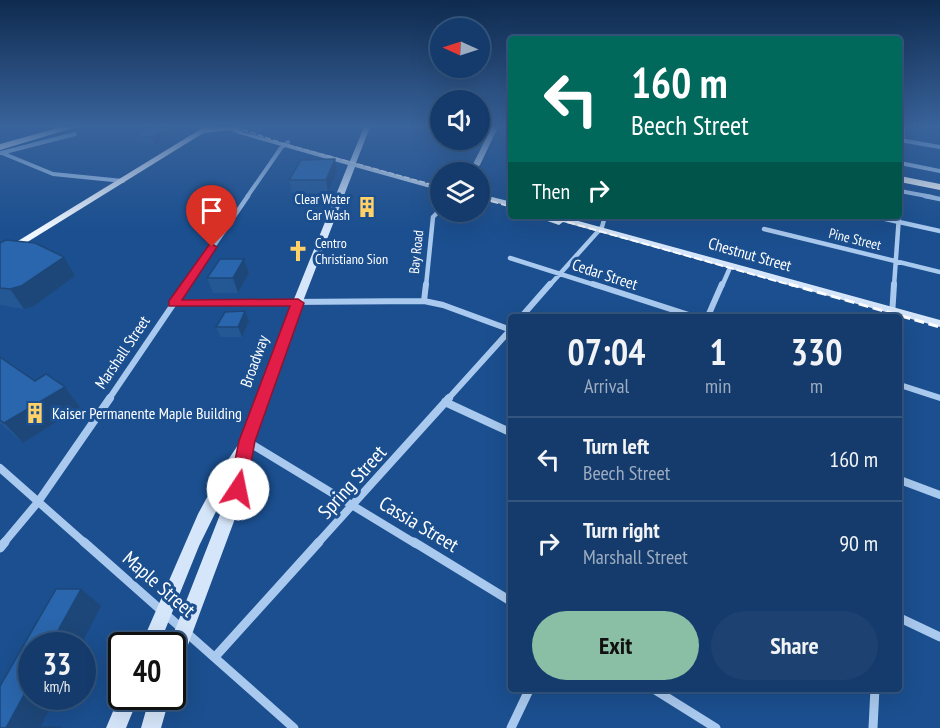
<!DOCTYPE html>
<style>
body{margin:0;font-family:"PT Sans Narrow",sans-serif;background:#1d4271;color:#f1f3f6;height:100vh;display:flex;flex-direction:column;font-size:22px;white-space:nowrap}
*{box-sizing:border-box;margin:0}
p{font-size:20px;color:#9dadc1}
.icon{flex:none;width:33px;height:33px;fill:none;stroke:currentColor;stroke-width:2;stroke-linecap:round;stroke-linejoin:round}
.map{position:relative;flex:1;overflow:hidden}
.side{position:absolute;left:508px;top:314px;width:394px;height:378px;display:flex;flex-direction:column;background:#143b6b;border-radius:6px;box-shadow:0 6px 24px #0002,0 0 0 2px #33557e}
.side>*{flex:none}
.top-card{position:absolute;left:508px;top:36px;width:394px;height:183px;border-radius:6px;box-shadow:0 6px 24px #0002,0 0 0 2px #33557e;background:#00695c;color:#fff;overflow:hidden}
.needle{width:39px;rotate:273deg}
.controls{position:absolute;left:430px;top:18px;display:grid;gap:12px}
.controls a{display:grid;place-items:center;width:60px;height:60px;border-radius:50%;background:#143b6b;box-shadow:0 6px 24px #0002,0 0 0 2px #33557e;font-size:30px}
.speed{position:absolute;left:18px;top:632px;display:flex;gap:12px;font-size:30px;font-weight:700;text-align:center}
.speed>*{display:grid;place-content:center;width:78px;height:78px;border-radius:50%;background:#143b6b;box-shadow:0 6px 24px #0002,0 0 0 2px #33557e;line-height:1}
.speed small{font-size:15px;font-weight:400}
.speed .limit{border:3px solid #111;border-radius:9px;background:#fff;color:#111}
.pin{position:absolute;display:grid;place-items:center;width:51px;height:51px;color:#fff;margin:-62px -26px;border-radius:50% 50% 50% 0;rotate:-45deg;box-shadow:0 0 6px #0007}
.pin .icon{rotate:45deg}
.me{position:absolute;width:66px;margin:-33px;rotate:11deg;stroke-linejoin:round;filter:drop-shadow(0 0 4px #0008)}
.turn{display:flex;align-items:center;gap:21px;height:126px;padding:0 24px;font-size:27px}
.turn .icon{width:78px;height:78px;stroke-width:2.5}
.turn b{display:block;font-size:42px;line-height:51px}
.then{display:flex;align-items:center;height:57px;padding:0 24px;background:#0003;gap:12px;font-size:22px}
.eta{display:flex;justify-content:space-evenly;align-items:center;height:102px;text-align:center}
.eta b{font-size:36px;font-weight:700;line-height:42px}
.button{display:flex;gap:12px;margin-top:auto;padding:12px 24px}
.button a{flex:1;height:69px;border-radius:36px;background:#8abfa5;color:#111;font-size:24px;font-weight:700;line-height:69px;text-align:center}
.button a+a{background:#1d4271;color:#f1f3f6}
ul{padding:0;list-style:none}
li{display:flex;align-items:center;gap:18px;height:84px;padding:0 24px;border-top:2px solid #33557e}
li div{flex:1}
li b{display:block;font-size:22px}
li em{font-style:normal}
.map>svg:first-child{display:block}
</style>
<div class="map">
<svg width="940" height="728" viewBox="0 0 940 728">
<rect width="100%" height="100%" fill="#1b4f8f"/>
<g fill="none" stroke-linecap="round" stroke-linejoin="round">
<path stroke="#a9c9ee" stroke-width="4" d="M900,140L940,147
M1,153L75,134
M2,153L53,174L123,181
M900,163L940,171
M900,175L903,127
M247,197L281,148L288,142
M900,197V191L932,197"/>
<path stroke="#a9c9ee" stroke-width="4.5" d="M925,196L940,199
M872,216L940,231
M764,229L940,272
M510,258L598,286
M186,286L248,196
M426,286L433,217L441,209
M549,286L602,227L605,216
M722,286L729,270
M894,286L899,216"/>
<path stroke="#a9c9ee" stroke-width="6" d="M593,284L692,316
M424,301L426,284
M173,303L424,301L443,305L511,330
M522,316L550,284
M708,316L722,284
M892,316L894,284
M900,385L940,398
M109,399L187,284
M448,399L512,328"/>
<path stroke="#a9c9ee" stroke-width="8" d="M445,402L512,433
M248,442L416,544
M0,468L86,544
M900,480L940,495
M3,544L38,502L110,398
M317,544L449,398"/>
<path stroke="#a9c9ee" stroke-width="9" d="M84,542L294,728
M414,542L512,602
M0,548L5,542
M900,618L940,637
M215,657L319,542
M652,688L716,728
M511,728L530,688
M873,728L875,688"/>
<path fill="#d6e6fa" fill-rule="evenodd" d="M219,127H235L243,132L350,161L364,127H370L356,163L441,187V191L355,167L300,309L254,441L246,489L182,661L179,668L172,670V645H169L230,489L233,477L199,546L159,645H141L198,514L224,466L240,442L290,309L348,165L239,134L230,130L204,133L201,131Z
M492,127H498L480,165L472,172H465L473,164Z
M480,194L512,202V207L480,198Z
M533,216H560L940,320V327L563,222L559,225Z
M122,690V696H139L126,728H106Z
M150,696H170L161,728H141Z"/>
<path fill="#f0f6ff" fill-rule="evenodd" d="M204,127H213L0,259V252Z"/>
<path fill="#fff" fill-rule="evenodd" d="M61,127H76L0,150V144Z
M900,176L940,184V190L900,182Z"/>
<path stroke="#fff" stroke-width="1.5" stroke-dasharray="6 2" stroke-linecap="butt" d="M235,127L285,144L441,187"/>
<path stroke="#fff" stroke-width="2" stroke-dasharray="8 3" stroke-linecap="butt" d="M480,198L512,207
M546,216L794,286"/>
<path stroke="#fff" stroke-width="3" stroke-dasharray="10 4.5" stroke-linecap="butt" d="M789,284L940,327"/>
</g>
<path fill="#245895" d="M170,127L173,134L155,145L137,143L134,136Z
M335,159L337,171L328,193H292L289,180Z
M0,243L75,276L34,306L24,309L0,305Z
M244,259L249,273L238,293H213L207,278Z
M249,321L242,337H221L216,327Z
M0,357L35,381L65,387L80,407L23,443L0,423Z"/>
<path fill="#1d4779" d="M170,127L173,134L155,145L152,137Z
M335,159L337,171L328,193L326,180Z
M64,257L75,276L34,306L24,309L10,289Z
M244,259L249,273L238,293L233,278Z
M245,311L249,321L242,337L238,327Z
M65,387L80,407L23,443L4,423Z
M81,589L101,606L81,645H50Z
M32,680V696H56L40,728H6Z"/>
<path fill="#2a66ad" stroke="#1d4779" stroke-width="1.5" d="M150,127H170L152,137L134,136Z
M335,159L326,180H289L301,160Z
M6,240L35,243L64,257L21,286L10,289L0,288V243Z
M220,259H244L233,278H207Z
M245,311L238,327H216L225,312Z
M0,357L35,381L46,374L65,387L4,423L0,420Z
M56,589H81L50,645H32V680L6,728L61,727L0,728V686Z"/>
<linearGradient id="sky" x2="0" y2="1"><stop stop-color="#0f2b4f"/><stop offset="0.55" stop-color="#39639b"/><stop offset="1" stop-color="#39639b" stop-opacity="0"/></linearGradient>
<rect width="940" height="229" fill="url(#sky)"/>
<path fill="#e11d48" stroke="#92132f" stroke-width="1.5" d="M212,244L217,247L182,300L298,299L304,303L255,441L246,489L244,494L238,496L232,494L229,489L239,441L290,306H169V301L209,245Z"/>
<defs>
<symbol id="building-bare" viewBox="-9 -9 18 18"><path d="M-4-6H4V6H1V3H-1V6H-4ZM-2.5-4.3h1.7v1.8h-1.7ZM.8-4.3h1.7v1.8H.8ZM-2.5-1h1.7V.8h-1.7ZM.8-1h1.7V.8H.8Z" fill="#ffd166" stroke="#1b4f8f" stroke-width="2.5" paint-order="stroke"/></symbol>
<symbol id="church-bare" viewBox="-9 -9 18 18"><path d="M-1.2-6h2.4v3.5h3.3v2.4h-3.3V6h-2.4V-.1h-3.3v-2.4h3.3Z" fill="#ffd166" stroke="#1b4f8f" stroke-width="2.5" paint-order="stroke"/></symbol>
</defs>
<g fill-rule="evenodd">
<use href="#building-bare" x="352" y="192" width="30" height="30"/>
<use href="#church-bare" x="283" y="236" width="30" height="30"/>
<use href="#building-bare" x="20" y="398" width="30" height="30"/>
</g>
<g text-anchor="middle" stroke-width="6" stroke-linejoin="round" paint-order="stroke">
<g font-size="14" fill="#fff" stroke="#1b4f8f" text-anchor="end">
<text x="350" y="204">Clear Water<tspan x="350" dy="16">Car Wash</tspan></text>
<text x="315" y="248" text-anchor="start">Centro<tspan x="315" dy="16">Christiano Sion</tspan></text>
</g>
<g font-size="14" fill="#fff" stroke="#1b4f8f">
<text transform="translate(855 239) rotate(14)" y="5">Pine Street</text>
<text transform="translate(416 252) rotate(-84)" y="5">Bay Road</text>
</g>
<g font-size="16" fill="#fff" stroke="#1b4f8f">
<text transform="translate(750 254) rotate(16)" y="6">Chestnut Street</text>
<text transform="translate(605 274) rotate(18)" y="6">Cedar Street</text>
<text transform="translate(122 352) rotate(-56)" y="6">Marshall Street</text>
<text transform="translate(254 361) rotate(-70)" y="6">Broadway</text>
</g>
<g font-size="16" fill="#fff" stroke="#1b4f8f" text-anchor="start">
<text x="52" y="419">Kaiser Permanente Maple Building</text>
</g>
<g font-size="20" fill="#fff" stroke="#1b4f8f">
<text transform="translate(352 482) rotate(-48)" y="7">Spring Street</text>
<text transform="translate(419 524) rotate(31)" y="7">Cassia Street</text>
<text transform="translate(159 584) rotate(41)" y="7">Maple Street</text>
</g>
</g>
</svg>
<div class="controls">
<a><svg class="needle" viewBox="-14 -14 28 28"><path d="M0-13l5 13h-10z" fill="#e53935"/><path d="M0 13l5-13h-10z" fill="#9dadc1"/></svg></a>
<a><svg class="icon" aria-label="sound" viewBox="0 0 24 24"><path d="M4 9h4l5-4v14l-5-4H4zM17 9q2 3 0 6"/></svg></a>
<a><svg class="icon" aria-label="layers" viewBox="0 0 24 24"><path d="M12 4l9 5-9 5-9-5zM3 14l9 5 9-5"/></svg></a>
</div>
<div class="speed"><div>33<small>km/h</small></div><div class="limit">40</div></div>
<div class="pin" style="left:212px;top:247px;background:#d93025"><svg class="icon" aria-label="arrive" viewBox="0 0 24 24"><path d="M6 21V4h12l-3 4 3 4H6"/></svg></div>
<svg class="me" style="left:238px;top:489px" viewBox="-20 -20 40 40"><circle r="19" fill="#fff"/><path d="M0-13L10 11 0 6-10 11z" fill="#e11d48"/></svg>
<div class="top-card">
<div class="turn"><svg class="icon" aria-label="left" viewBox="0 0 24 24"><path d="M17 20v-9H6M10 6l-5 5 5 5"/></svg><div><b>160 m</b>Beech Street</div></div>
<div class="then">Then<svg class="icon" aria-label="right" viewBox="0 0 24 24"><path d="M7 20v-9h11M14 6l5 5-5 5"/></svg></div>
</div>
<section class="side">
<div class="eta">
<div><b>07:04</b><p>Arrival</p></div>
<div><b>1</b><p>min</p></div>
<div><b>330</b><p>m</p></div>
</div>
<ul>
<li><svg class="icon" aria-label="left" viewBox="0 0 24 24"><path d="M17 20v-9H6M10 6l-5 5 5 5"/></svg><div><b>Turn left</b><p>Beech Street</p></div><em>160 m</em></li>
<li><svg class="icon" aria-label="right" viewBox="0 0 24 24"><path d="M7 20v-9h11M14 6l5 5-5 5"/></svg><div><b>Turn right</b><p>Marshall Street</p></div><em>90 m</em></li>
</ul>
<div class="button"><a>Exit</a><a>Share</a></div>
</section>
</div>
